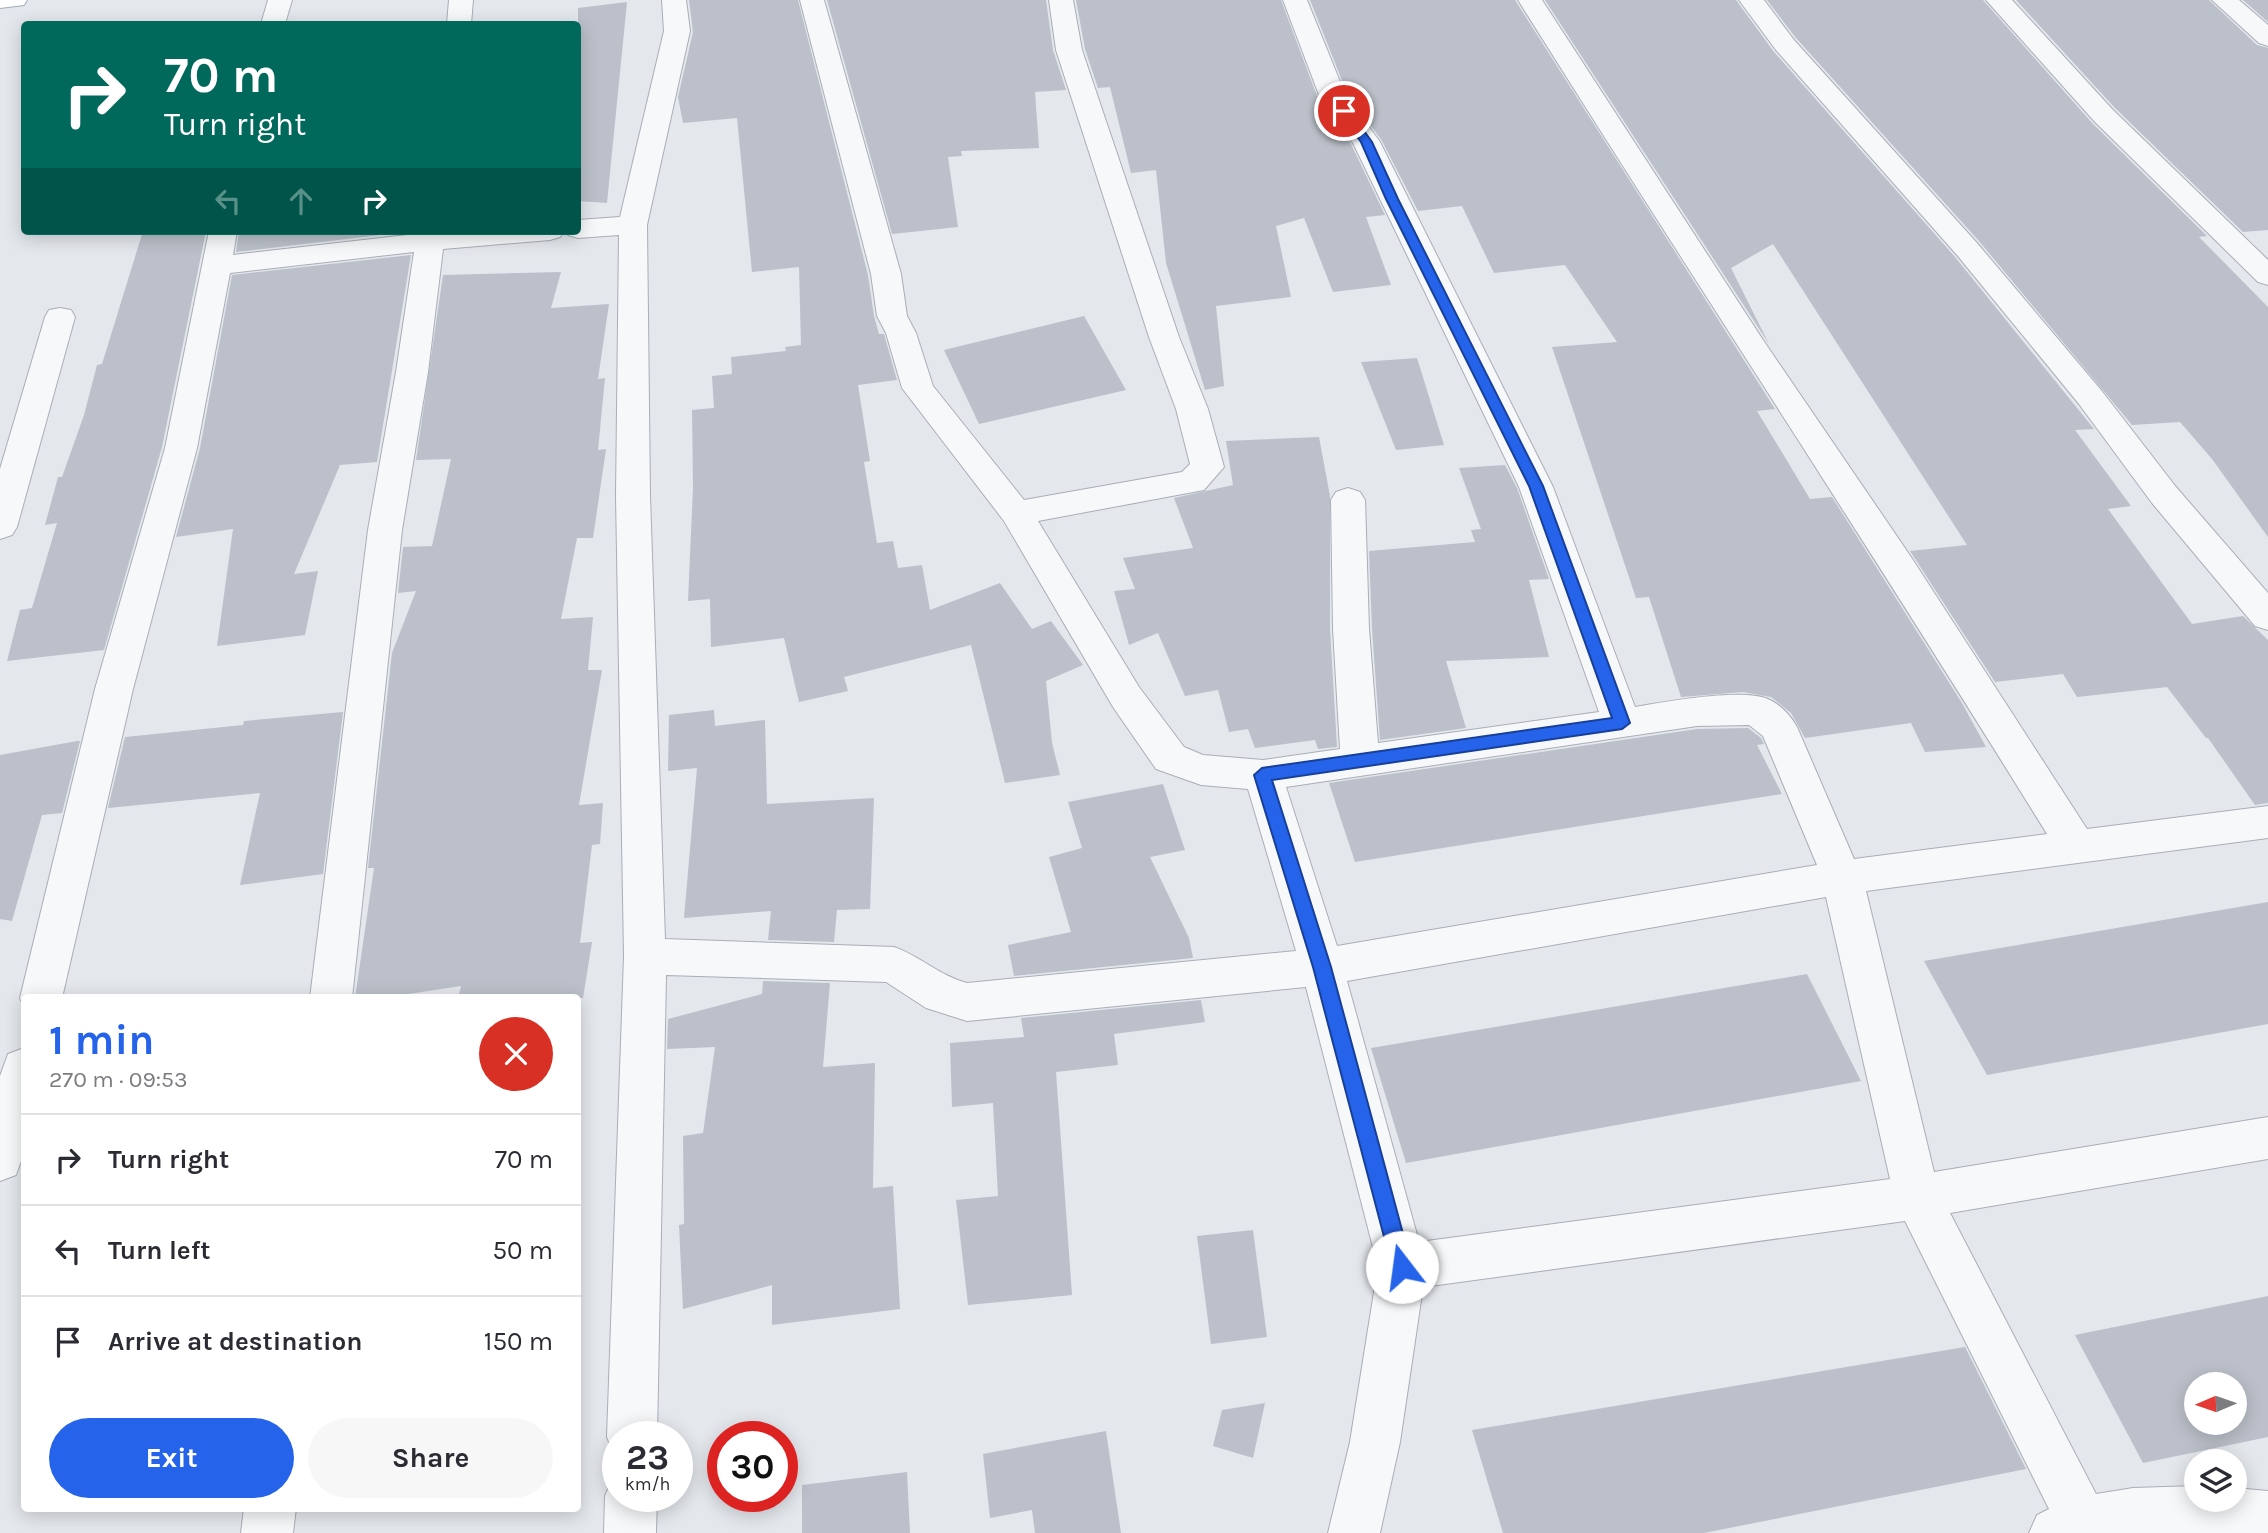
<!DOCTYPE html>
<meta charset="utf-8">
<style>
body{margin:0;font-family:Karla,sans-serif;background:#f7f7f7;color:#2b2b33;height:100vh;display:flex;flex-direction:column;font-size:26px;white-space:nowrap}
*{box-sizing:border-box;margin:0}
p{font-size:23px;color:#7c7c81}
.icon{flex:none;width:38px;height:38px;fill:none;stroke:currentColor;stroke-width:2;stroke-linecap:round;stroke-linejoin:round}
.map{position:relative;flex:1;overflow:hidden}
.details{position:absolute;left:21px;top:994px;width:560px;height:518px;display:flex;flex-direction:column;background:#fff;border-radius:7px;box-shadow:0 4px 18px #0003}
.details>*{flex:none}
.top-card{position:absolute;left:21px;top:21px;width:560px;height:214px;border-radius:7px;box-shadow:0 4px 18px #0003;background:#00695c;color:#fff;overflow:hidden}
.needle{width:46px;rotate:268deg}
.buttons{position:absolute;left:2184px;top:1372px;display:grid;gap:14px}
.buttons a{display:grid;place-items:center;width:63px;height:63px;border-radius:50%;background:#fff;box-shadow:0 4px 18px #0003;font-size:35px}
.speed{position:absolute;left:602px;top:1421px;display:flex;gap:14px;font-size:35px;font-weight:700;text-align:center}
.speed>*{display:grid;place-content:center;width:91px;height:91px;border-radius:50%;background:#fff;box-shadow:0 4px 18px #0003;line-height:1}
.speed small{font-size:18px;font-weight:400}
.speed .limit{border:10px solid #d22;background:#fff;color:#111}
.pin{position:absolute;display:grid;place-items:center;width:60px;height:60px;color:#fff;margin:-30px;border:4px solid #fff;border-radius:50%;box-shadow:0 2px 7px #0007}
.me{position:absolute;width:77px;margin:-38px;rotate:345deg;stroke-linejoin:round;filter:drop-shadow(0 0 5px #0008)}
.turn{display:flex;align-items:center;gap:24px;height:147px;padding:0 28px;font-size:32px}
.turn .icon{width:91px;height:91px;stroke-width:2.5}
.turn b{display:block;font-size:49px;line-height:60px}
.lanes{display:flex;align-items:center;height:66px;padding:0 28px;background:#0003;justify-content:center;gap:35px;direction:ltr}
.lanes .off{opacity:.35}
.round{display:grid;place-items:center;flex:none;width:74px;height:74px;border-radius:37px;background:#f7f7f7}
.overview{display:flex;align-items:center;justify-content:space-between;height:119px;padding:0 28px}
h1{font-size:42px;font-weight:700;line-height:52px;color:#2563eb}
.primary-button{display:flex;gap:14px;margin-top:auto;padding:14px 28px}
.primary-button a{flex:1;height:80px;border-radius:42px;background:#2563eb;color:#fff;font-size:28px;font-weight:700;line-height:80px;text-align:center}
.primary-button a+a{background:#f7f7f7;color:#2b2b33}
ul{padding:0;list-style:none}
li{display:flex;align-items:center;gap:21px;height:91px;padding:0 28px;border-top:2px solid #e1e1e2}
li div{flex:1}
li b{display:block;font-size:26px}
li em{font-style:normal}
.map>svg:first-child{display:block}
</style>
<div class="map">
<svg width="2268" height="1533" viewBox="0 0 2268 1533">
<rect width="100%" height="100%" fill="#e4e7ec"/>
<path fill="#bbc0ca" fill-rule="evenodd" d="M689,0H798L868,275L874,316L879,334H884L897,380L858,385L870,461L864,462L877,543L893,541L898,568L922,565L930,610L1000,583L1032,629L1051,621L1083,665L1046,681L1052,743L1060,775L1005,783L971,645L844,677L848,691L799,702L784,638L711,647L710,599L688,601L693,488L692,410L714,408L712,376L732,374L731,357L786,351L785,347L801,345L799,267L752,272L737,118L683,123L678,97L693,32Z
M827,0H1046L1053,50L1066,90L1035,92L1039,148L961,151L962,156L948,157L958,227L892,234Z
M1076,0H1281L1317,96L1351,144L1385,215L1366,217L1391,285L1333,292L1304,218L1276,226L1291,297L1216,306L1224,386L1205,390L1166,263L1156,170L1131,173L1110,87L1098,88L1085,49Z
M1310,0H1515L1775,409L1757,411L1810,499L1832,497L1962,703L1986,747L1925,752L1911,723L1805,738L1791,713L1771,697L1743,692L1681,697L1649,597L1636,598L1552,347L1617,342L1565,265L1494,273L1462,206L1418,211L1382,141L1347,93Z
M1545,0H1736L1774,52L1955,257L2094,429L2075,430L2131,506L2108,509L2192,624L2243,616L2268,640V803L2255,805L2208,738H2206L2167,687L2077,697L2063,674L1995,682L1910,551L1967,545L1773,244L1731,268L1769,344Z
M1767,0H1983L2093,124L2207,236L2199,237L2268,307V537L2212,459L2180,422L2132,425L1979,241L1796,38Z
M2016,0H2209L2257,45L2268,48V230L2243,232L2115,108Z
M2243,0H2268V22Z
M627,2L607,203L578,201V8Z
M143,231H206L162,447L104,650L7,661L20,610L32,608L57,523L45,525L58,477H62L84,415L97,365L102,364Z
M239,231H414L236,252Z
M411,255L377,462L340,465L294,574L318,571L305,635L217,646L233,529L176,537L200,448L232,275Z
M561,272L551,308L609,304L598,379L605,378L598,450L606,449L593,538H577L561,619L593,617L588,670H602L579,805L603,803L600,844L592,845L580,943L592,942L583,998H458L461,986L382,998H355L374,868H368L392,653L416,591L398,593L403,547L432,546L451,459L416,460L443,275Z
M1084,316L1126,390L979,424L944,350Z
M1417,358L1444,445L1396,450L1361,362Z
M1319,437L1330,496V629L1337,747L1318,749L1315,740L1255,748L1248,729L1229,732L1218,690L1185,696L1158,633L1129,645L1114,591L1135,589L1123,558L1193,548L1174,498L1233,485L1226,441Z
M1505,465L1517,488L1549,579L1529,580L1549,657L1446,661L1466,728L1380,740L1372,629L1369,551L1475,542L1471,530L1481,529L1459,468Z
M714,710L715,726L765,720L767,804L874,798L870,909L837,910L834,942L768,940L771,911L684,918L697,768L668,771L669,715Z
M343,712L323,874L240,885L260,793L108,808L125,737L243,725L244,721Z
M1748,728L1761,738L1764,744L1757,745L1782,794L1355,862L1329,783L1697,729Z
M77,741H80L62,813L42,815L12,921L0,919V755Z
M1163,784L1185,850L1150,857L1189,938L1193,958L1014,976L1008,945L1071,932L1049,857L1082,848L1068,802Z
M2268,902V1024L1987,1075L1924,961Z
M1807,974L1861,1081L1406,1163L1371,1048Z
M763,981L830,983L823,1067L875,1063L873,1188L893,1186L900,1309L772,1325V1285L683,1309L679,1225L684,1224L683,1136L703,1133L715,1047L667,1049L668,1019L762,994Z
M1201,1000L1205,1022L1114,1034L1118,1065L1056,1072L1072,1295L968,1305L956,1200L998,1196L993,1103L952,1107L950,1043L1024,1037L1021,1018Z
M1253,1230L1267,1337L1211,1344L1197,1236Z
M2268,1296V1437L2143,1463L2075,1335ZM2196,1384H2235V1423H2196Z
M1965,1347L2026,1469L1704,1533H1503L1472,1430Z
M1265,1403L1253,1458L1213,1446L1222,1410Z
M1106,1431L1121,1533H1035L1032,1510L990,1518L983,1454Z
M907,1472L910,1533H802V1485Z"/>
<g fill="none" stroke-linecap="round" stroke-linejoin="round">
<defs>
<path id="minor" d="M268,0H292L285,24H261Z
M449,0H473L471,24H447Z
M662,0H686L690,31L647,225L650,496L665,939L894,947C920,956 940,976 967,983L1296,951L1248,789L1201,785L1156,769L1113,707L1004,521L902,388L886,333L877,316L871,274L800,0H824L901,274L907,316L916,333L933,386L1024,500L1182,472L1190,464L1176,409L1149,337L1056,50L1049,0H1073L1082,50L1179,337L1208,409L1224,467L1204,490L1038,521L1139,687L1184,747L1203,755L1263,760L1340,749L1333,629L1331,500L1336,492L1348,488L1360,492L1365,500L1369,629L1378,743L1599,712L1519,487L1353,143L1319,95L1283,0H1307L1345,94L1380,142L1553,487L1635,707C1664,702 1746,687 1770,700C1782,706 1791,716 1797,727L1854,859L2047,834C1874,554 1693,279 1518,0H1542L1763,340L1911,557L2087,829L2268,806V838L1866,891L1934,1172L2268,1117V1159L1950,1213L2096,1494L2133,1488L2196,1486V1500H2235V1488L2268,1491V1533H2029L2037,1515L2049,1509L1905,1221L1423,1287L1400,1442L1380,1533H1328L1350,1442L1378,1267L1306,987L967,1021L926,1008L886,982L666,975L657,1437H618V1456L614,1455L607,1437L624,956L616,496L619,235L578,238L568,235L565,231H578V220L620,217L664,31ZM1749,725L1763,736L1817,865L1337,946L1286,787L1697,726ZM1826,897L1890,1179L1419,1242L1347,981Z
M1739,0H1764L1794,40L1977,243L2101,390L2176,487L2268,593V630L2255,626L2152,503L2079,404L1957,255L1776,50Z
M1986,0H2012L2113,110L2268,260V285L2258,282L2095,122Z
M2212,0H2239L2268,25V46L2259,43Z
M209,231H237L233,255L416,234L417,231H564L560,237L550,240L443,249L428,372L402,530L352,998H310L368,530L396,372L414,252L230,273L197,448L133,689L62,998H24V1008L20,998L95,689L165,448Z
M60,308L71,310L75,317L17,527L12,535L0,539V469L45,317L49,310Z
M24,1048V1153L16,1175L0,1181V1076L8,1054Z
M618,1476V1496H657L656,1533H604L605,1496L613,1478Z
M244,1508H296L293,1533H241Z"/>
<path id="major" d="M0,0H27L24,5L0,8Z"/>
</defs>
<use href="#minor" stroke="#a9aeb7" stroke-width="2"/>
<use href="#major" stroke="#a3abb8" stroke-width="2"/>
<use href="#minor" fill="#f7f8fa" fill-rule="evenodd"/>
<use href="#major" fill="#fff" fill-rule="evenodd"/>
</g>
<path fill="#2563eb" stroke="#184099" stroke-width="2" d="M1344,108L1348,109L1372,142L1398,199L1543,486L1630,723L1622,729L1272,780L1331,967L1412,1267L1409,1274L1402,1277L1395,1274L1392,1267L1313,967L1254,775L1262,768L1612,718L1529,486L1386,199L1361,142L1338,111Z"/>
</svg>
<div class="buttons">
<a><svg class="needle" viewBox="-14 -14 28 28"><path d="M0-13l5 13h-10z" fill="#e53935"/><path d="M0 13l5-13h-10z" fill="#7c7c81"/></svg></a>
<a><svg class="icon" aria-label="layers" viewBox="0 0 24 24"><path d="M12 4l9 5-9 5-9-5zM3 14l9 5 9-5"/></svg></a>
</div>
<div class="speed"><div>23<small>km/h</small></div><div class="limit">30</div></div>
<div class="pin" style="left:1344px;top:111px;background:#d93025"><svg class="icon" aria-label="arrive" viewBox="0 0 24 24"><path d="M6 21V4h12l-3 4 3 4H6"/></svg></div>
<svg class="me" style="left:1402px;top:1267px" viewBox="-20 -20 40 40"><circle r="19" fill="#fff"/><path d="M0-13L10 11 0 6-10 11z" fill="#2563eb"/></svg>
<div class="top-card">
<div class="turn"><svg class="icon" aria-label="right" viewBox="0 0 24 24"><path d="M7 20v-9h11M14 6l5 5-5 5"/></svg><div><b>70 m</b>Turn right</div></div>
<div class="lanes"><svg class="icon off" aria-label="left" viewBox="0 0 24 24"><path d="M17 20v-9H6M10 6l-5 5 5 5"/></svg><svg class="icon off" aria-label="ahead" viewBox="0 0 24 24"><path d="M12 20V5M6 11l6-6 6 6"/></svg><svg class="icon" aria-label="right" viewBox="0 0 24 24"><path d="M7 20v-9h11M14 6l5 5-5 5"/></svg></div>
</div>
<section class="details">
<div class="overview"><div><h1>1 min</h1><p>270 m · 09:53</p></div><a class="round" style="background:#d93025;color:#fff"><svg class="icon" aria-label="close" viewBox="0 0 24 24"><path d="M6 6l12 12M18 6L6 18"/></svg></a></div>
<ul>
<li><svg class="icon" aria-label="right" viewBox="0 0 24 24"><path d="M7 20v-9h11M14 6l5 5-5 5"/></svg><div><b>Turn right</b></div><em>70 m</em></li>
<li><svg class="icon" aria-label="left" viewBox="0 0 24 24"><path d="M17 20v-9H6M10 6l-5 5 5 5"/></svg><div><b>Turn left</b></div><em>50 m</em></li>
<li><svg class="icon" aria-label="arrive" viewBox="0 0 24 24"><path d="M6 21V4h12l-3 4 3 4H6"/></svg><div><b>Arrive at destination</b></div><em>150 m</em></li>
</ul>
<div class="primary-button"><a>Exit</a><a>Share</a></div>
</section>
</div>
